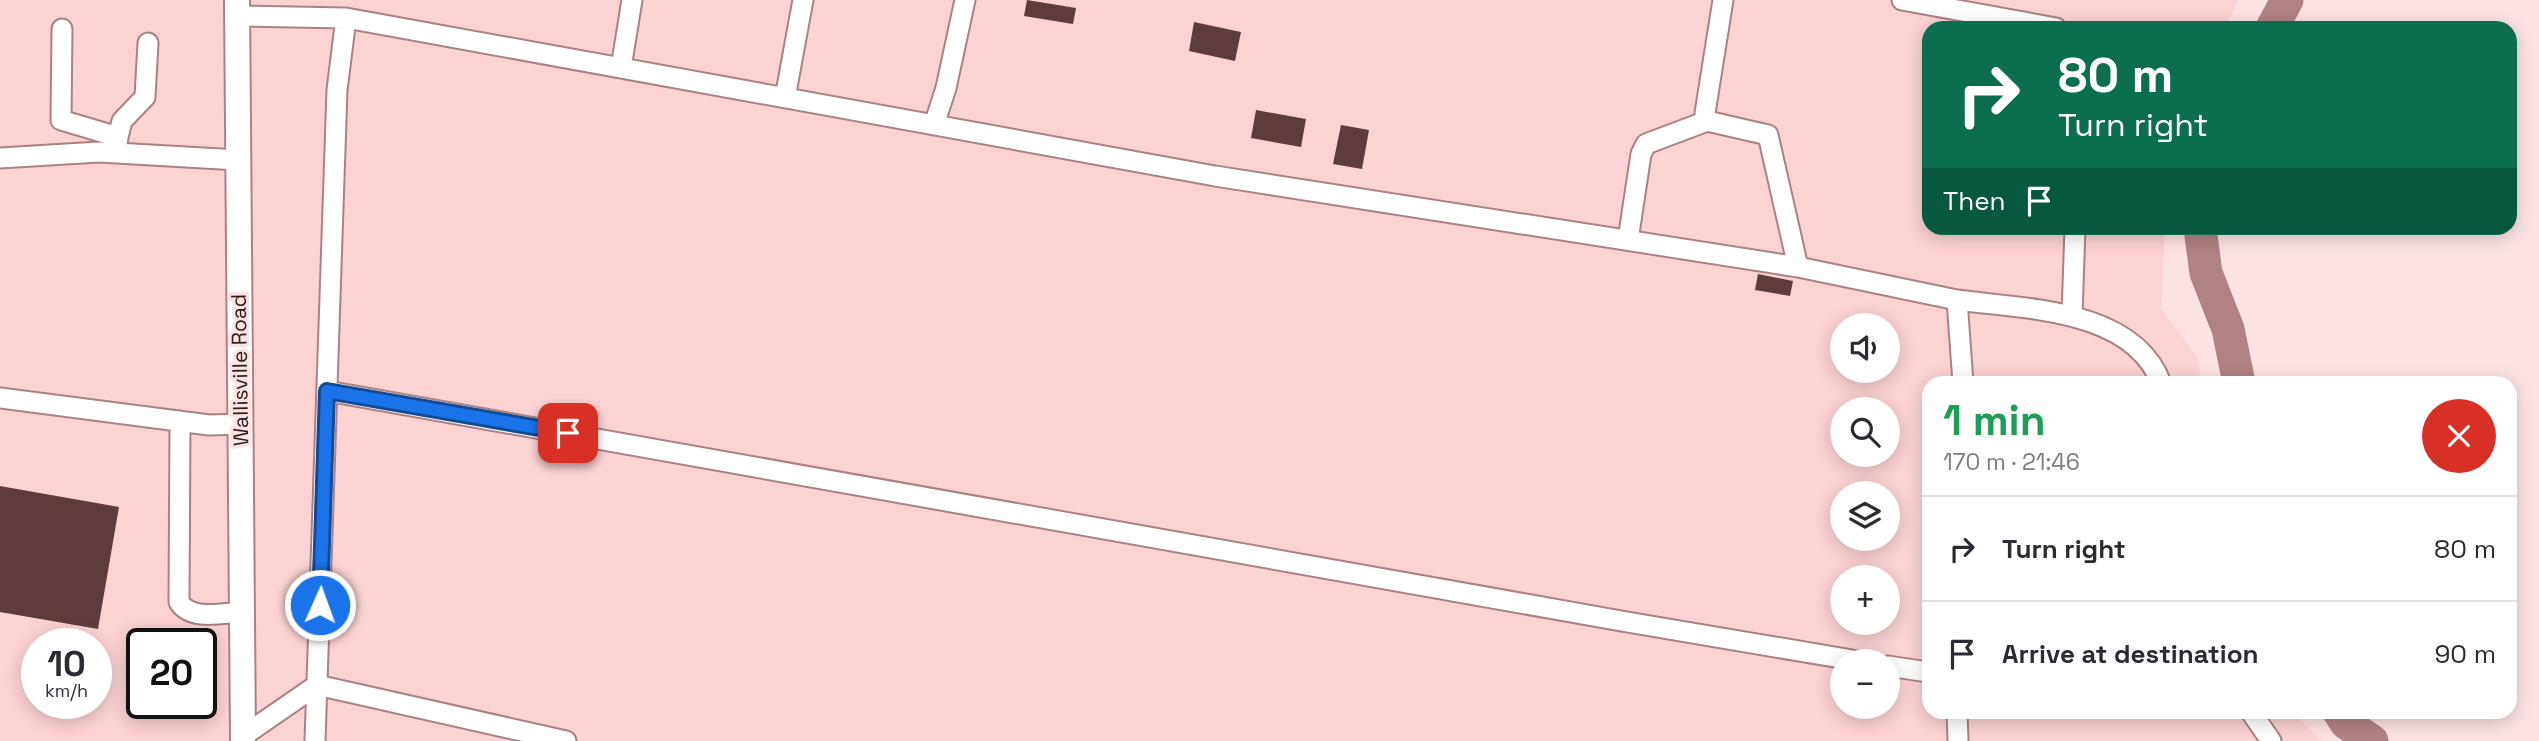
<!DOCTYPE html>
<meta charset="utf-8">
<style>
body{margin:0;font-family:"Space Grotesk",sans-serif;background:#f2f2f3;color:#2b2b33;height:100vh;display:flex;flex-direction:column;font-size:26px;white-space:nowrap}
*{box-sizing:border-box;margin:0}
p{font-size:23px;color:#7c7c81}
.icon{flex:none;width:38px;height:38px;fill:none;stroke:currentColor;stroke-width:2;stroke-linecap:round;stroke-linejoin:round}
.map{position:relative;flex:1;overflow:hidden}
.side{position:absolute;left:1922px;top:376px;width:595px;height:343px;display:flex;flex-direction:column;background:#fff;border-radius:21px;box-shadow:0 4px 18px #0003}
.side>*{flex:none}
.guide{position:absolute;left:1922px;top:21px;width:595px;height:214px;border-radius:21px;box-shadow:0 4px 18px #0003;background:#0b6e4f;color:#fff;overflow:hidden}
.fabs{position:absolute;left:1830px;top:313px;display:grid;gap:14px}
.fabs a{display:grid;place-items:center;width:70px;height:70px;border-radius:50%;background:#fff;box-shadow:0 4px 18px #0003;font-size:35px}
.speed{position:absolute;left:21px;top:628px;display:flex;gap:14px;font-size:35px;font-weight:700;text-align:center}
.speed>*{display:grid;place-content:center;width:91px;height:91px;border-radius:50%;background:#fff;box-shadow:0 4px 18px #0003;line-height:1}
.speed small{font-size:18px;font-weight:400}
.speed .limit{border:4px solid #111;border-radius:10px;background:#fff;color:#111}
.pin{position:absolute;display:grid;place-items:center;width:60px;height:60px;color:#fff;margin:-30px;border-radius:14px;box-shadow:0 4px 10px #0006}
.me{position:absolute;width:77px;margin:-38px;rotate:2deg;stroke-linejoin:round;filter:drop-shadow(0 0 5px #0008)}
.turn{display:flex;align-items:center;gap:24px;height:147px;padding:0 21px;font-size:32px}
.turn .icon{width:91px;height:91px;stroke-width:2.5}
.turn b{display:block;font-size:49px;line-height:60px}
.then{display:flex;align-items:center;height:66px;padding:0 21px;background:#0003;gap:14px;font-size:26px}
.round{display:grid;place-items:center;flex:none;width:74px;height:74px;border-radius:37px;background:#f2f2f3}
.headline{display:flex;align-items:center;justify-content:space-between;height:119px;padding:0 21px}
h1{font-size:42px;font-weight:700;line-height:52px;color:#1e9e55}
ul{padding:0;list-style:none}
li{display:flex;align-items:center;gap:21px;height:105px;padding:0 21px;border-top:2px solid #e1e1e2}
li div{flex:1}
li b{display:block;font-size:26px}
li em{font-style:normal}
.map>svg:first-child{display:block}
</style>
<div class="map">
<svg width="2539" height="741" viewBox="0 0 2539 741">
<rect width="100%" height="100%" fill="#fde3e3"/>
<path fill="#fcd2d3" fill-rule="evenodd" d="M0,0H2238L2225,28H1928V228H2165L2161,308L2199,360L2200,383H1928V712H2292L2322,741H0ZM1843,326H1888V371H1843ZM1843,410H1888V455H1843ZM1843,494H1888V539H1843ZM1843,578H1888V623H1843ZM37,644H96V704H37ZM142,644H201V704H142ZM1843,662H1888V707H1843Z"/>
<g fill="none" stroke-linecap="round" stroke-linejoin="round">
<path stroke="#b08284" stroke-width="33" d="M2272,28L2287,0
M2200,228L2206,273L2228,329L2239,383
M2339,712L2346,723L2372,741"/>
</g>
<path fill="#5e3c3d" d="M1027,0L1076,8L1073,24L1024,16Z
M1194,22L1241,32L1235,61L1189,51Z
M1256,110L1306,119L1301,147L1251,138Z
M1341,125L1369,130L1362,169L1333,164Z
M1758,274L1793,281L1790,296L1755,290Z
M0,486L119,507L98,629L0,612Z"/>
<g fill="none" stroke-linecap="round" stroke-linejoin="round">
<defs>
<path id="minor" d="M1723,0L1705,113L1707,121L1768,135L1798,267
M1902,0L2056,28
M237,16L346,18L1215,176L1798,267L1957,300L1963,383
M62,29L61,120L118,137L116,153
M621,68L632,0
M785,98L803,0
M934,125L946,88L965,0
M118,137L122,121L145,97L148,43
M0,158L99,152L238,160
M1628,240L1641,154L1646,144L1707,121
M1957,300C2023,309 2133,308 2161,383
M2072,315L2075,228
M327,391L1627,622L1864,662
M0,398L209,425L241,424
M180,421L179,602C191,621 222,613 242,612
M1888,666L1928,672
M1957,712L1958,741
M2251,712L2271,741
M243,736L317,685L566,741
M315,741L337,90L346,18"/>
<path id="major" d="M237,0L243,741"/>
</defs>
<use href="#minor" stroke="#aa8283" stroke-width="23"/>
<use href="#major" stroke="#aa8283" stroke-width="28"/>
<use href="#minor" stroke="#fff" stroke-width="19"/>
<use href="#major" stroke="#fff" stroke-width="24"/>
</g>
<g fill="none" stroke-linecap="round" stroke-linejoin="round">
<defs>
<path id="route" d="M320,605L327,391L568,433"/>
</defs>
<use href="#route" stroke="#114b97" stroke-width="18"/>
<use href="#route" stroke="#1a73e8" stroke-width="12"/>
</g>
<g text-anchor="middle" stroke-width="7" stroke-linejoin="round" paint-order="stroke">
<g font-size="21" fill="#2b1c1d" stroke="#fde3e3">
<text transform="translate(240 370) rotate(-91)" y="7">Wallisville Road</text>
</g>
</g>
</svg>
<div class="fabs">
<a><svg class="icon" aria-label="sound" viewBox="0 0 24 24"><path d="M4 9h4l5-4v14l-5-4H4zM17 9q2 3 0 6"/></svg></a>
<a><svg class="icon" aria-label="search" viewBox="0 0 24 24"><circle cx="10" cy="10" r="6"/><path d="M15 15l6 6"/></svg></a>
<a><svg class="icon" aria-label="layers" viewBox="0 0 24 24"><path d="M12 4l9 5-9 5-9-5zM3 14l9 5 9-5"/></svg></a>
<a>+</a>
<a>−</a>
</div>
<div class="speed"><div>10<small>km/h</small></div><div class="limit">20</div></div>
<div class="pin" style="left:568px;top:433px;background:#d93025"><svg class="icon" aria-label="arrive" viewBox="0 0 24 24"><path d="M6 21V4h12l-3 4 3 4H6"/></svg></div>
<svg class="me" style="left:320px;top:605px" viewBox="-20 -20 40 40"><circle r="17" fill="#1a73e8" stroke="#fff" stroke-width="3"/><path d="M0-11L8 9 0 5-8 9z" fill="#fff"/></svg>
<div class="guide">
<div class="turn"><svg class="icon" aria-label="right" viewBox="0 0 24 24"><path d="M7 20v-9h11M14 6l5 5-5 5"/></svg><div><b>80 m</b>Turn right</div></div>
<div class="then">Then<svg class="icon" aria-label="arrive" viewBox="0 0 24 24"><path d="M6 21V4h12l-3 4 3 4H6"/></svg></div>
</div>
<section class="side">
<div class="headline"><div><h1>1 min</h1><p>170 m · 21:46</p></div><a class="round" style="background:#d93025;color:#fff"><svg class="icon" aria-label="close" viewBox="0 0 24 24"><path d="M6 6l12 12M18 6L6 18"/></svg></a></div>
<ul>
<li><svg class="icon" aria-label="right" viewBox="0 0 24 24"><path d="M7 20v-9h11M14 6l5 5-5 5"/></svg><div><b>Turn right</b></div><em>80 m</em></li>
<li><svg class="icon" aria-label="arrive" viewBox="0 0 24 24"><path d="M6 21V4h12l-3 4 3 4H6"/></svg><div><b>Arrive at destination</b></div><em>90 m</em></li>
</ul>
</section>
</div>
